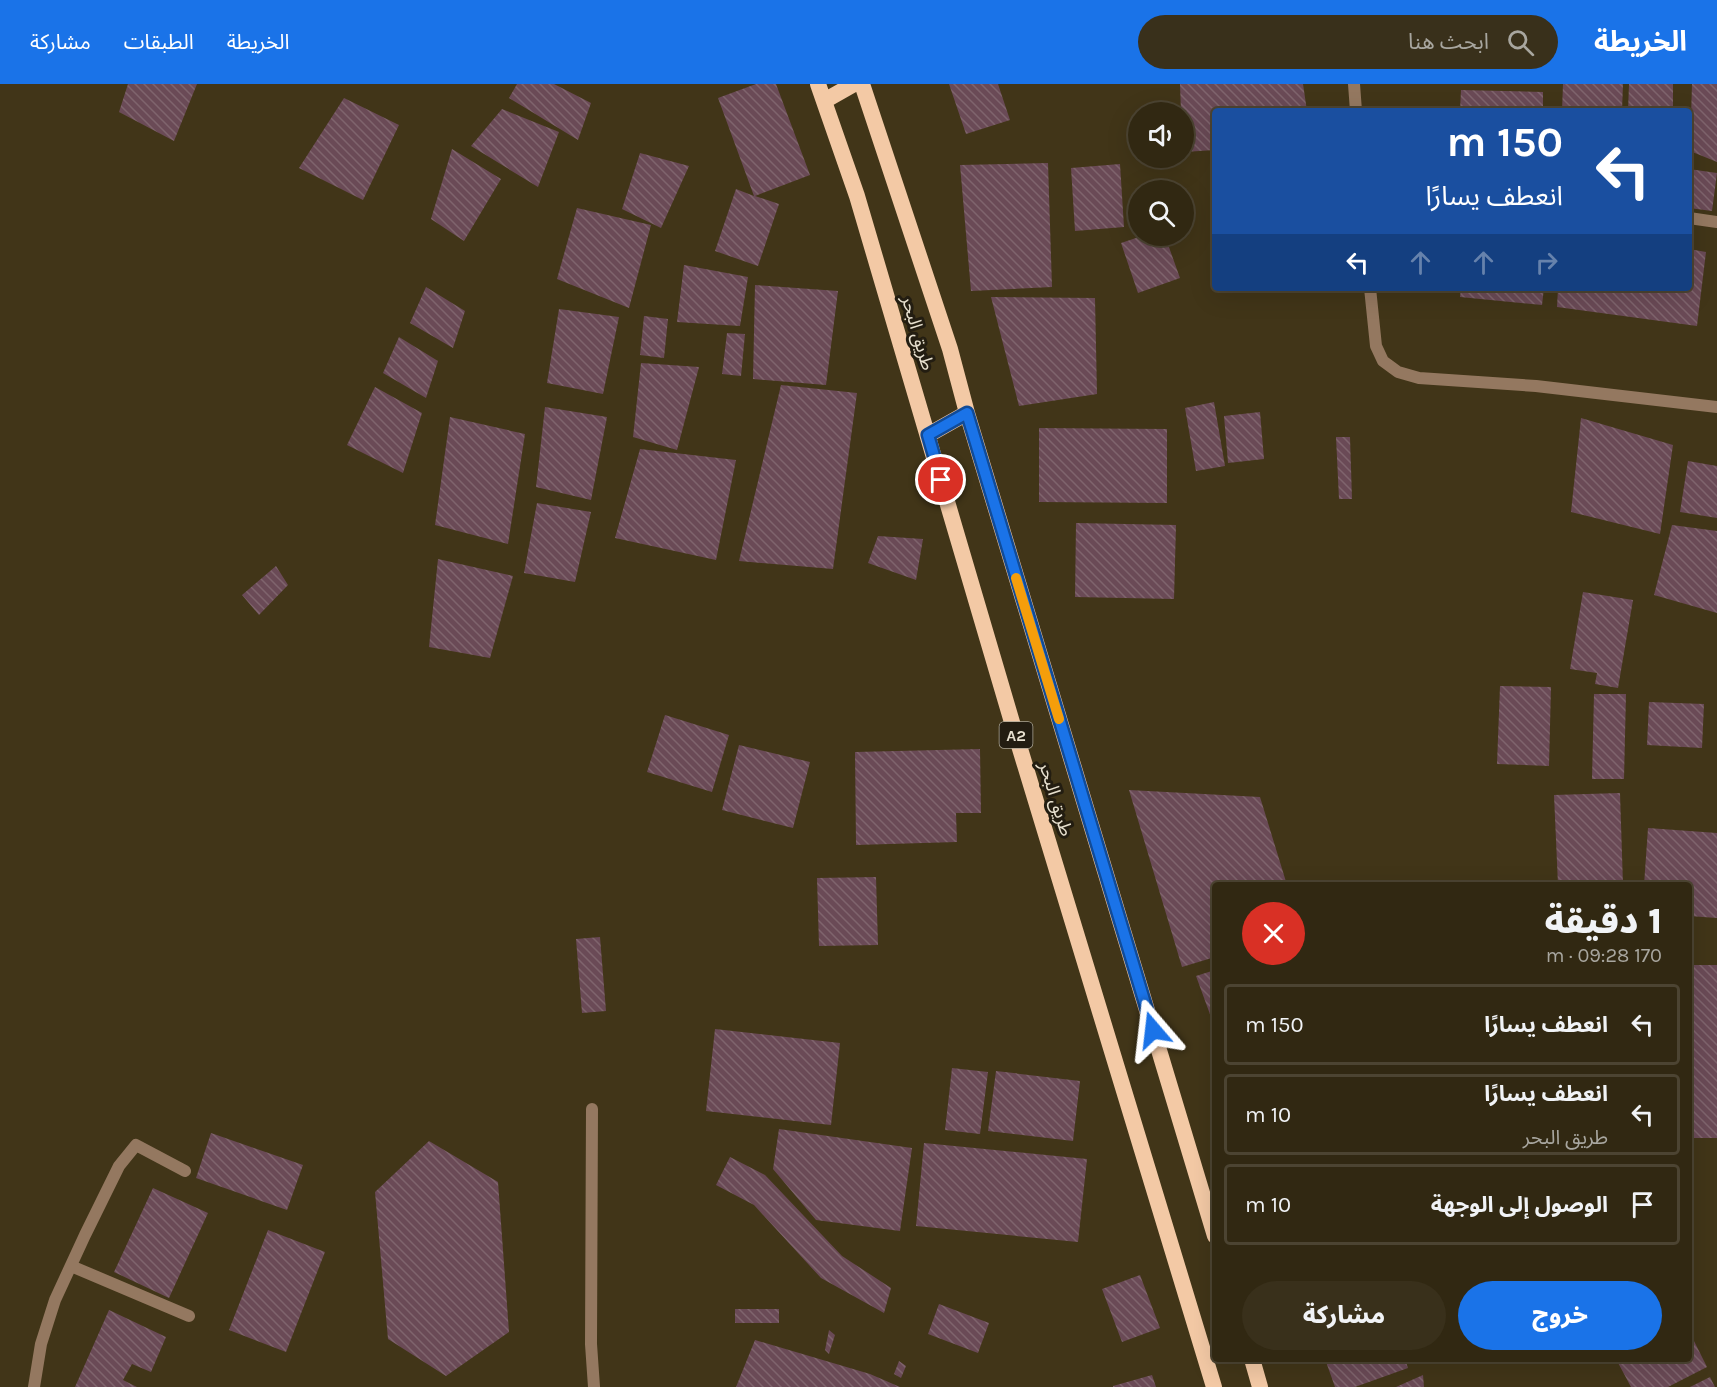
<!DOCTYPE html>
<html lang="ar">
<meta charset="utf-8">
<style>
body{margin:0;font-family:Karla,"Noto Sans Arabic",sans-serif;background:#39301b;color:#f1f3f6;direction:rtl;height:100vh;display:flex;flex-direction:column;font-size:22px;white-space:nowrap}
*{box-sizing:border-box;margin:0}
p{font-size:20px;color:#a8a69f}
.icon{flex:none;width:33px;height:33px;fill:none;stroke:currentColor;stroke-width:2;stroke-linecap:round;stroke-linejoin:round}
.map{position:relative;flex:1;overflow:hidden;direction:ltr}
.drawer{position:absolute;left:1212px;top:798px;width:480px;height:480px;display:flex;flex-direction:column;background:#312812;border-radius:6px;box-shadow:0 6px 24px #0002,0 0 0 2px #4c4432;direction:rtl}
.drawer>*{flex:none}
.hud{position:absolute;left:1212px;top:24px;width:480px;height:183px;border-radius:6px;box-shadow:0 6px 24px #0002,0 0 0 2px #4c4432;direction:rtl;background:#1a4fa0;color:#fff;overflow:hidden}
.buttons{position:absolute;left:1128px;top:18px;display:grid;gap:12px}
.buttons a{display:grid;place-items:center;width:66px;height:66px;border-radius:50%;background:#312812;box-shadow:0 6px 24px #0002,0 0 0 2px #4c4432;font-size:30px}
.pin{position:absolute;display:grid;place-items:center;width:51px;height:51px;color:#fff;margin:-26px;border:3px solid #fff;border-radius:50%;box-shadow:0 2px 6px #0007}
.me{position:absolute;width:66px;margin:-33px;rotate:343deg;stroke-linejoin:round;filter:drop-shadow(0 0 4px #0008)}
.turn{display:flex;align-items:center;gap:21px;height:126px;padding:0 30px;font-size:27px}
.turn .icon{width:78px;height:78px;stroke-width:2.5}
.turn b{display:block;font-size:42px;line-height:51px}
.lanes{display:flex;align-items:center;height:57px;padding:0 30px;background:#0003;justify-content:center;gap:30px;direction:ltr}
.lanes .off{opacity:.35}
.round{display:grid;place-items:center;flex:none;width:63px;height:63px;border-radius:32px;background:#39301b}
.overview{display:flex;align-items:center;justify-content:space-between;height:102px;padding:0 30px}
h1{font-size:36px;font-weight:800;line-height:45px}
.primary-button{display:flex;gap:12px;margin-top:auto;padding:12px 30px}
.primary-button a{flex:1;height:69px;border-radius:36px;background:#1a73e8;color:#fff;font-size:24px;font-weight:800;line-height:69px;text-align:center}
.primary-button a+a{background:#39301b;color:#f1f3f6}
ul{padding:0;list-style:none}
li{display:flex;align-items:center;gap:18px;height:81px;margin:0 12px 9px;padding:0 18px;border:3px solid #4c4432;border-radius:6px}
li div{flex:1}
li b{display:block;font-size:22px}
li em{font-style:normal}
header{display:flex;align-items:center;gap:36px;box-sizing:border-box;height:84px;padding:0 30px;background:#1a73e8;color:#fff}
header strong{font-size:28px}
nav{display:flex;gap:33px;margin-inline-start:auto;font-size:21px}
.search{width:420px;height:54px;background:#39301b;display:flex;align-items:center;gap:15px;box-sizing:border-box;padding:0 21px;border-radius:33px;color:#a8a69f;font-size:22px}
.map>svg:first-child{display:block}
</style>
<header>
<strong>الخريطة</strong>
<div class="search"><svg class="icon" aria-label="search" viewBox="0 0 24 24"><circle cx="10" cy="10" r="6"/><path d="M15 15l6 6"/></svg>ابحث هنا</div>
<nav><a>الخريطة</a><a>الطبقات</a><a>مشاركة</a></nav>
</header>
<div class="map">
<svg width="1717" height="1303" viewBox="0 0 1717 1303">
<defs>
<pattern id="building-back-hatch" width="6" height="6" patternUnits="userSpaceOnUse" patternTransform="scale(1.5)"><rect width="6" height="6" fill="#6a4a56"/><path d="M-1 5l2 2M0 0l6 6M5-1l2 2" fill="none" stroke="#7f646d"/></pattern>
</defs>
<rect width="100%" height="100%" fill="#413518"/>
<path fill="url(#building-back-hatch)" d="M128,0H197L174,57L119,28Z
M517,0H554L591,19L578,56L509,14Z
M756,0H776L810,91L755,112L779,120L758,182L715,167L736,105L754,112L718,14Z
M949,0H998L1010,36L966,50Z
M1180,0H1303L1307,27H1215V66L1184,68V28H1181Z
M1563,0H1623L1622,27H1562Z
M1629,0H1673V27H1628Z
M1692,0H1717V78L1690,67Z
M1461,6L1543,8V27H1460Z
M344,14L399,41L363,116L299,84Z
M502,25L559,48L538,103L471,62Z
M452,65L501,95L464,157L431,135Z
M640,69L689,82L661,144L622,125Z
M1048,79L1052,203L971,207L960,81Z
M1120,80L1124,143L1075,147L1071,84Z
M1689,85L1717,89L1712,127L1689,124Z
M577,124L651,141L629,224L557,195Z
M1142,152H1165L1180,194L1138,209L1121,159Z
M1689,165L1706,168L1697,242L1557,223L1558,204H1689Z
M684,181L748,193L740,242L677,238Z
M755,201L838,207L826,301L753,295Z
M426,203L465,227L453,264L410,239Z
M1461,204H1544L1542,221L1460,213Z
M991,213L1095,214L1097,310L1019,322Z
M559,225L619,233L603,310L547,299Z
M644,232L668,235L664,274L640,271Z
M727,249L745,250L741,292L722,290Z
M399,253L438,277L426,314L383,289Z
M641,279L699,283L677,366L633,353Z
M781,301L857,309L833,485L739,477Z
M375,303L422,329L403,389L347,361Z
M1214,318L1225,382L1196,387L1185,324Z
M545,323L607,333L591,416L536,403Z
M1260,328L1264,375L1228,379L1224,332Z
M450,333L525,350L508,460L435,441Z
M1581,334L1673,361L1660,450L1571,428Z
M1039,344L1167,345V419L1039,418Z
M1336,353H1350L1352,415H1339Z
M640,365L736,376L716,476L615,454Z
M1688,377L1717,382V434L1680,428Z
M537,419L591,428L575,498L524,489Z
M1076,439L1176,441L1174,515L1075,513Z
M1672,441L1717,447V529L1654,511Z
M878,452L923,455L916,496L868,479Z
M438,475L513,492L490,574L429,563Z
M276,482L288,501L259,531L242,511Z
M1583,508L1633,516L1618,604L1595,600L1597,589L1570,585Z
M1500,602L1551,603L1549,682L1497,680Z
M1594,610H1626L1624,695H1592Z
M1649,618L1704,620L1702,664L1647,661Z
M665,631L729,651L712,708L647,688Z
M739,661L810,678L793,744L722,726Z
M980,665L981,729H956L957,758L856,761L855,668Z
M1129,706L1260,713L1287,801H1215V873L1182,883Z
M1620,709L1623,801H1558L1554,711Z
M1648,744L1717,749V834L1689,832V801H1644Z
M876,793L878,861L819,862L817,794Z
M600,853L606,927L582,929L576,855Z
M1689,881H1717V1054H1689Z
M1215,886V944L1196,892Z
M715,945L840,959L831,1041L706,1027Z
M952,984L988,988L980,1050L945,1046Z
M996,987L1080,997L1073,1057L988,1047Z
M779,1045L912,1064L900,1147L816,1136L773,1085Z
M211,1049L303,1081L287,1126L196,1094Z
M429,1057L498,1098L509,1248L446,1292L388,1255L375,1108Z
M924,1059L1087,1075L1078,1158L916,1142Z
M730,1073L765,1091L842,1172L891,1204L884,1229L821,1194L754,1121L716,1101Z
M153,1104L208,1129L169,1214L114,1188Z
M268,1146L325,1168L286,1268L229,1246Z
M1140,1191L1160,1244L1122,1258L1102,1205Z
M939,1220L989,1239L978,1269L928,1250Z
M735,1225H779V1239H735Z
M109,1226L166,1253L151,1288L132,1280L123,1296L137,1303H75Z
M829,1246L835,1251L829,1270L825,1266Z
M1689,1247L1707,1283L1668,1303H1631L1616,1275H1689Z
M755,1256L870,1290L900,1303H736Z
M1325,1275H1405L1408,1284L1355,1303H1335Z
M899,1277L906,1282L901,1294L894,1290Z
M1152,1291L1156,1303H1113V1302Z
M1423,1291L1424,1303H1396Z
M1710,1293L1715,1303H1690Z"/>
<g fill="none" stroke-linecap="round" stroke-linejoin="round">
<path stroke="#947860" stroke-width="12" d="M1354,0L1356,27
M1689,134L1717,138
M1370,204L1376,262L1383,277L1398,288L1419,294L1536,302L1717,323
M592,1025L591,1260L594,1303
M71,1182L189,1232
M34,1303L41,1260L55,1216L85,1151L119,1082L136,1061L185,1087"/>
<path stroke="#f3c9a5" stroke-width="16" d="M818,0L857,112L1014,645L1214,1303
M862,0L950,265L967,329L1215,1152
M824,17L854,0
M928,351L967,329
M1252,1275L1260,1303"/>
</g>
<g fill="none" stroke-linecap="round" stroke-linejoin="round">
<defs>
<path id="route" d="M941,396L928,351L967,329L1153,946"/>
</defs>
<use href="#route" stroke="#114b97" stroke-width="15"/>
<use href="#route" stroke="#1a73e8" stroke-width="10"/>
<path stroke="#f59e0b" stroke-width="10" d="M1016,494L1059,635"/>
</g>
<g text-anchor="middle" stroke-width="6" stroke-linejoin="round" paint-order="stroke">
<rect fill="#231d11" stroke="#aca696" stroke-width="1.5" x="999.5" y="638" width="33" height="26" rx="4.5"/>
<g font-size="16" font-weight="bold" fill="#e7e0cf">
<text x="1016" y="657">A2</text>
</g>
<g font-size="18" fill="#e7e0cf" stroke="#231d11">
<text transform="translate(918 249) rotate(74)" y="6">طريق البحر</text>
<text transform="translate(1056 715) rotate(73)" y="6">طريق البحر</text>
</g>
</g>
</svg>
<div class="buttons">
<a><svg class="icon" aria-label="sound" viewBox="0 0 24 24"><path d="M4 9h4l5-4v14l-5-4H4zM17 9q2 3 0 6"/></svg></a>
<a><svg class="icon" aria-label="search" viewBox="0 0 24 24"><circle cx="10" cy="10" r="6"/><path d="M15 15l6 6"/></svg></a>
</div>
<div class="pin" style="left:941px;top:396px;background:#d93025"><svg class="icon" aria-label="arrive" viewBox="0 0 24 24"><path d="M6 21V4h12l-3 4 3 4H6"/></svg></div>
<svg class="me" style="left:1153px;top:946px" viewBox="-20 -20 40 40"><path d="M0-17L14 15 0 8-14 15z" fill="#1a73e8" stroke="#fff" stroke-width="4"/></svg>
<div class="hud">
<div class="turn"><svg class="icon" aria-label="left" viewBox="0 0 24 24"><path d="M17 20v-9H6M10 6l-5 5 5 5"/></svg><div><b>150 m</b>انعطف يسارًا</div></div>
<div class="lanes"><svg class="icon" aria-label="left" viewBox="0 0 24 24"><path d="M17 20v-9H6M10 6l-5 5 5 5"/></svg><svg class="icon off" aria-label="ahead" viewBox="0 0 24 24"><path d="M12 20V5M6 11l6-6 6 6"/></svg><svg class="icon off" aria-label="ahead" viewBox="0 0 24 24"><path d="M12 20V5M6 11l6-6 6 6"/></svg><svg class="icon off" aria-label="right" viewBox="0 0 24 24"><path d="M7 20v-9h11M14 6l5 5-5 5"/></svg></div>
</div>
<section class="drawer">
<div class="overview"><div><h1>1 دقيقة</h1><p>170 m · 09:28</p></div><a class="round" style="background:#d93025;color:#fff"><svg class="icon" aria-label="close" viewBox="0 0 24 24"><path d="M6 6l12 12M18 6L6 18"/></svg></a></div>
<ul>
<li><svg class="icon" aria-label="left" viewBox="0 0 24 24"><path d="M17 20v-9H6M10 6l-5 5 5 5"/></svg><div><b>انعطف يسارًا</b></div><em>150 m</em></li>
<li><svg class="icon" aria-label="left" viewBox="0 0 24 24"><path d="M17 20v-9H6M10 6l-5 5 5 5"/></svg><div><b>انعطف يسارًا</b><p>طريق البحر</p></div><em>10 m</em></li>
<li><svg class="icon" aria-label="arrive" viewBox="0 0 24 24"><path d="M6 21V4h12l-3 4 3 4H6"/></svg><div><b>الوصول إلى الوجهة</b></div><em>10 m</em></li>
</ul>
<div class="primary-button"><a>خروج</a><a>مشاركة</a></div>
</section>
</div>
